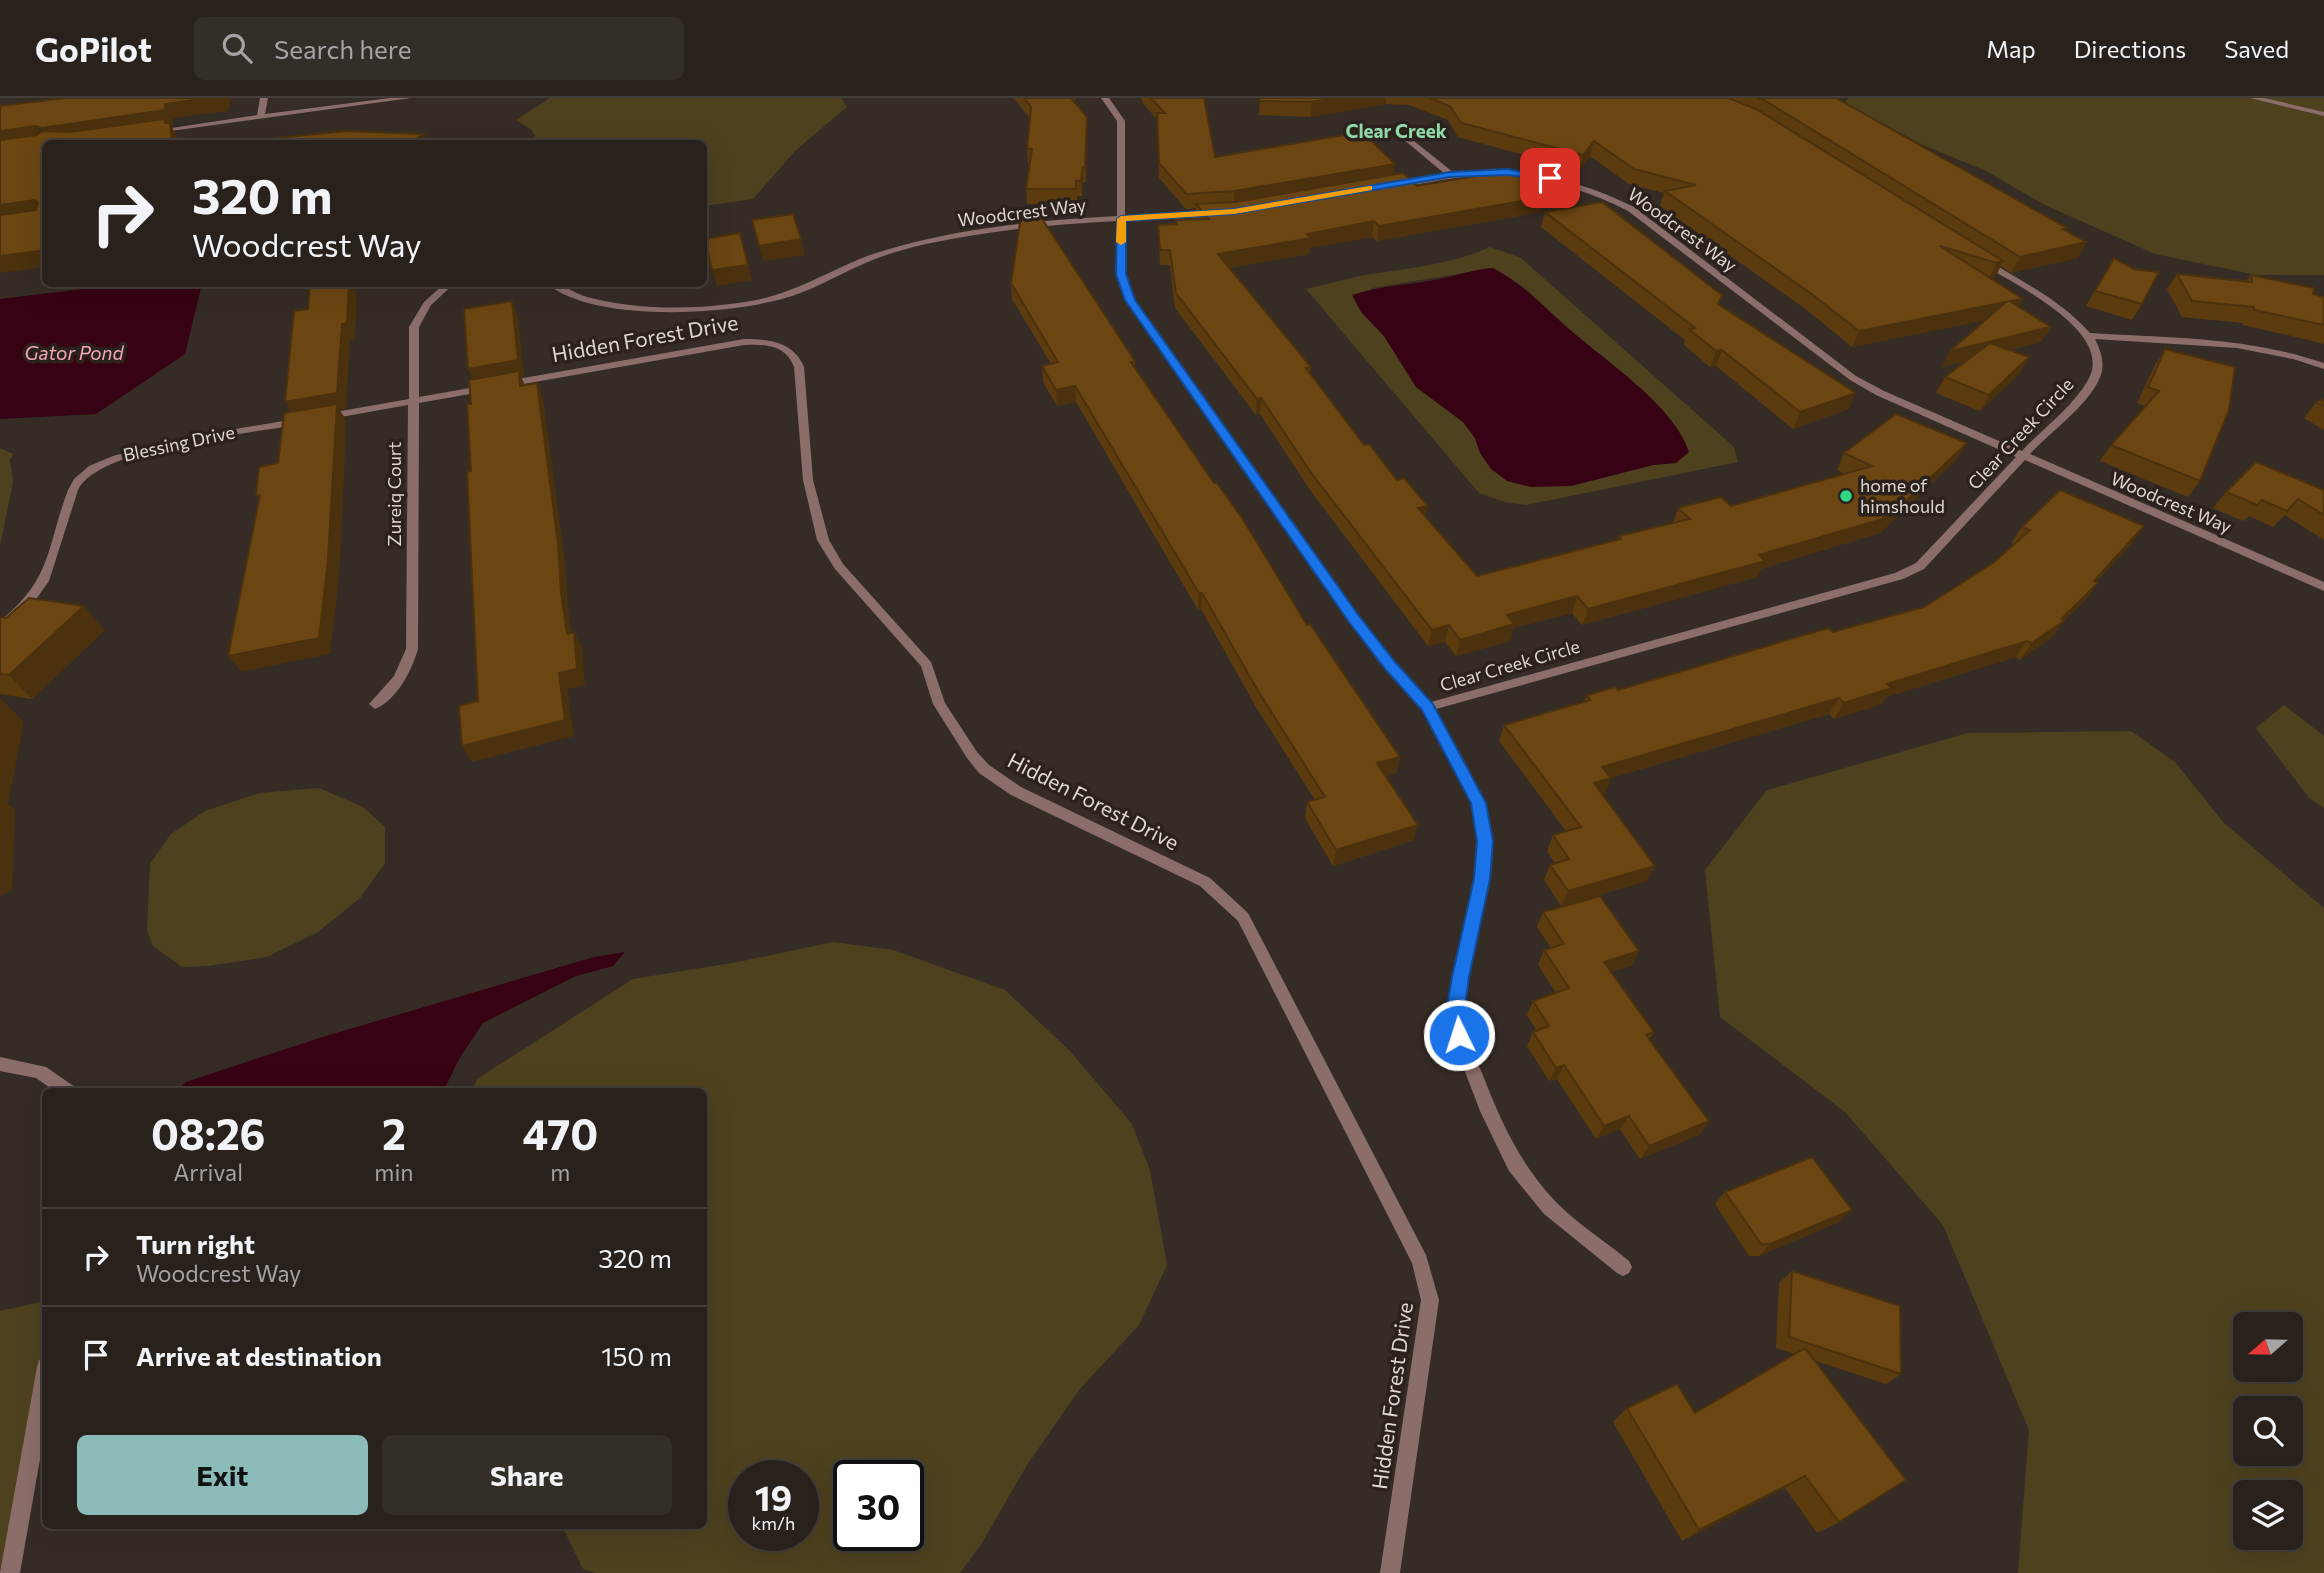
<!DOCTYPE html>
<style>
body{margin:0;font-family:Commissioner,sans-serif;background:#342e29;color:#f1f3f6;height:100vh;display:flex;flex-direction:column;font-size:26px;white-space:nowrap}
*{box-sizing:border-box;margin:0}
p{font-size:23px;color:#a5a3a3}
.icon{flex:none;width:38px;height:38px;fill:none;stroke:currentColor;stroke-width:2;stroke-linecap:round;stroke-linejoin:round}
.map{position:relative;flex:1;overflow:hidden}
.drawer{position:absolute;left:42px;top:990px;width:665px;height:441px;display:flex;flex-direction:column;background:#28211c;border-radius:10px;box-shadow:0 7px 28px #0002,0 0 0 2px #443e3b}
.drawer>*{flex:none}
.hud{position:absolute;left:42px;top:42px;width:665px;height:147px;border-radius:10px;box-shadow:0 7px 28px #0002,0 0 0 2px #443e3b;background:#28211c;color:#f1f3f6;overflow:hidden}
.needle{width:46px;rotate:250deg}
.fabs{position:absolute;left:2233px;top:1214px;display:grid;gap:14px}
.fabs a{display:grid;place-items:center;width:70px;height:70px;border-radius:10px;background:#28211c;box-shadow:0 7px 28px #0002,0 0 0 2px #443e3b;font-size:35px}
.speed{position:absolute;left:728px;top:1362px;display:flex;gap:14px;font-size:35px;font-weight:700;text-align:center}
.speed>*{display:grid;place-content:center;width:91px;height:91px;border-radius:50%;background:#28211c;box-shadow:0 7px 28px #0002,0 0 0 2px #443e3b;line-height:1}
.speed small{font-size:18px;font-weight:400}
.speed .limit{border:4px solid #111;border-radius:10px;background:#fff;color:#111}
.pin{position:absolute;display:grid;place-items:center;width:60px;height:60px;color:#fff;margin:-30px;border-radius:14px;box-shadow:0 4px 10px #0006}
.me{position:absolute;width:77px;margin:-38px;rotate:356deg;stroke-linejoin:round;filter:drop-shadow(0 0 5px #0008)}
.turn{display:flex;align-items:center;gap:24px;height:147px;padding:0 35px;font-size:32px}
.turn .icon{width:91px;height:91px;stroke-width:2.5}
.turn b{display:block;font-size:49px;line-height:60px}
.eta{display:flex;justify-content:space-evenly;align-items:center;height:119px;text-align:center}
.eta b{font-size:42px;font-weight:700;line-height:49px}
.action{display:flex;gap:14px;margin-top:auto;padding:14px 35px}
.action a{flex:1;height:80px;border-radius:10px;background:#8bbbb9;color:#111;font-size:28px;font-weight:700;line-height:80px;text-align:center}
.action a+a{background:#342e29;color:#f1f3f6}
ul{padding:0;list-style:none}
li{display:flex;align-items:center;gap:21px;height:98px;padding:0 35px;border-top:2px solid #443e3b}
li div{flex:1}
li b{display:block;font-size:26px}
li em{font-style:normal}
header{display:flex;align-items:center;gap:42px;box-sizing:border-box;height:98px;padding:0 35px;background:#28211c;border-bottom:2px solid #443e3b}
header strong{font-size:33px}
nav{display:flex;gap:38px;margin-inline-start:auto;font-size:24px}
.search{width:490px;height:63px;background:#342e29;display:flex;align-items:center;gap:18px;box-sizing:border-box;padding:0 24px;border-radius:10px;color:#a5a3a3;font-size:26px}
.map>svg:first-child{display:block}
</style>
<header>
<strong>GoPilot</strong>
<div class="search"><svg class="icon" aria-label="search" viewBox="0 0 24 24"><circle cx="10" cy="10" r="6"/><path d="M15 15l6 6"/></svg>Search here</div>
<nav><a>Map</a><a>Directions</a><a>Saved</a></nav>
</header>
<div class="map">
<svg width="2324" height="1475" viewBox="0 0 2324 1475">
<rect width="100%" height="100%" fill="#362c26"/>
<path fill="#4e421e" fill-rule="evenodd" d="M550,0H841L847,9L796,52L753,101L704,108V46L538,45L532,32L516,22Z
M1848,0H2324V177H2257L2155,156L2045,107L1986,73L1923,47L1845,5Z
M1490,149L1521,160L1734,349L1738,364L1526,407L1505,404L1479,395L1306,191C1328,186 1349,180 1371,176C1412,170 1452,166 1490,149ZM1493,170L1525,190L1566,229L1633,283L1676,365L1653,367L1571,388L1480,355L1475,340L1463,324L1416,289L1384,238L1361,214L1372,190Z
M0,350L13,356L10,362L13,384L0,448Z
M2284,607L2324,638V710L2309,700L2256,630Z
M2131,633L2175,664L2223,724L2324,810V1475H2018L2029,1332L1943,1127L1845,1014L1720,919L1705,772L1767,692L1968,635ZM2245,1227H2291V1272H2245ZM2245,1311H2291V1356H2245ZM2245,1395H2291V1440H2245Z
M319,690L363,709L385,729V765L360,800L318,834L267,859L208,868L182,869L153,848L147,832L150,766L171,736L205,713L260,695Z
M833,844L893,852L1005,892L1069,952L1132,1026L1150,1072L1167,1167L1139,1227L1079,1292L1027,1367L982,1445L960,1475H596L583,1471L562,1428H704V994H472L477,981L633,881L738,864ZM744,1377H803V1437H744ZM849,1377H908V1437H849Z
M45,1203V1281L0,1475V1213Z"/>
<path fill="#370214" d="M1493,170C1523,186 1544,209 1569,231C1605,263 1674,307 1689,354L1676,365L1653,367L1571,388L1531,389L1507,383L1491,371L1480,355L1475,340L1463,324L1416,289L1384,238L1361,214L1352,197C1382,187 1414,187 1445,180C1462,176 1476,171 1493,170Z
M124,186H202L185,256L96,316L0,321V201Z
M625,854L613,868L576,878L483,925L459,961L443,994H176L186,984L319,940L594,859Z"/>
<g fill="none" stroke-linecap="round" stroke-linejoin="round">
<path fill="#8b6e6a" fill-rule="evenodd" d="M260,0H268L265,16L390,0H411L156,35L152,33L257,17Z
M1101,0H1109L1125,23V118L1213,113L1217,116L1213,119L1125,123V176L1135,202L1358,518L1395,566L1431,604L1895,475L1916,465L2016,359L1876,297L1850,282L1628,113C1571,84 1520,74 1456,80C1435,82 1413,89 1392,88V84H1395L1445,76L1391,31L1390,29L1394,27L1454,75C1520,69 1574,79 1634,109L1856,278L1884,293L2022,353C2043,330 2072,310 2088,282C2116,234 2013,185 1981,166V162H1987C2023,184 2062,203 2090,235C2170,240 2248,239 2324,265V271L2293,261L2237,250L2095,241C2100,252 2104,261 2102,273C2095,303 2050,334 2030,356L2324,484V493L2025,362L1924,471L1903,481L1436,611C1457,652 1488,695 1492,742C1497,800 1463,856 1463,914C1463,935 1474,956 1482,975C1500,1022 1520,1066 1555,1103C1576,1125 1605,1143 1629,1163L1632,1169L1629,1175L1623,1178L1617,1175L1544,1116L1509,1073L1480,1013L1451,937L1447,915L1452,879L1475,781L1478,743L1471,705L1423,612L1387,572L1350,524L1125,202L1117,176V123C1053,126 989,133 926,146C909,150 891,155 875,161C846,172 820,189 792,198C734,217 597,226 547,186C563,184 572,195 587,199C632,211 684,212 730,206C748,204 770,200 787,193C816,183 842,167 870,157C946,131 1037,122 1117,118V23Z
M2250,0H2264L2324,14V18Z
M444,186H454L431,207L419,229V299L487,287L492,290L487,293L419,305L418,551C412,572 397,602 375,611L369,606L394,578L406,551L408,307L324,322L319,319L324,316L409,301V229L424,204Z
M744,241C769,241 794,244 804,269L813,382L829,442L843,466L931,564L945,605L977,654L989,667L1021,689L1210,780L1248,815L1426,1157L1439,1202L1400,1475H1380L1421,1202L1412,1165L1238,823L1200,788L1011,697L979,675L967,660L933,606L921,568L835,471L817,442L803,382L794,269C786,247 765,246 744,247L507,289L502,286L507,283Z
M301,320L305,321V325C257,336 100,347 78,392L49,483L32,507L0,533V523C53,480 46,450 68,392L74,381L89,368L113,358L182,340Z
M0,959L46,969L75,989L77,994H56L36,980L0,973Z
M46,1260V1327L20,1475H0L37,1269L39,1262Z"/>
</g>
<path fill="#5c3c0f" d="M1014,0H1075V4L1087,33L1086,84H1083L1082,98H1077V106H1027L1026,91L1030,65H1028L1027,51L1030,21Z
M1141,0H1204L1215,59L1393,76L1417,88L1541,114L1377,143L1372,139L1310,150L1309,156L1229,170L1311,269L1310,275L1364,347L1477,478L1617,442L1619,438L1673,425L1678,410L1731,408L1845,376L1837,372L1844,355L1957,361L1880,435L1761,471L1757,479L1582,527L1572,515L1513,530L1510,543L1456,558L1445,544L1428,548L1310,392L1260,316L1256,317L1175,210L1170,167H1160L1158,127L1176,126L1195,121L1196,110L1186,111L1159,80L1157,21L1145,8Z
M1260,0H1836L2086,144L2078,160L2011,175L2001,168L1995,179L1990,180L2023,201L2019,208L2051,229L2041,244L2010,252L2029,259L2020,275L1980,313L1936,295L1945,279L1966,263L1942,269L1950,253L1985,222L1852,249L1807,212L1660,108L1664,95L1629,86L1590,58L1580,72L1458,39L1448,22L1409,7L1386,6L1311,19L1259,17Z
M1545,114L1722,197L1719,206L1849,311L1793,331L1716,268L1710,269L1684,247L1685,242L1541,129Z
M2114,160L2142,206L2132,222L2086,208Z
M2177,176L2246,183L2251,177L2324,199V246L2309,242L2243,227V225L2182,219L2167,191Z
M1011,185L1135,263V270L1307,527L1400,659L1396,675L1386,678L1414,742L1333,768L1305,720L1307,704L1315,702L1256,609L1201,511L1198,512L1076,304L1057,308L1043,284L1042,268L1051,266L1012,201Z
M2165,251L2200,383L2188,399L2100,363L2111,347L2146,308L2137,305L2155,267Z
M2324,302V332L2304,320L2316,304Z
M2324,392V442L2285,417L2273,429L2249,418L2243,423L2213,410L2226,394Z
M2144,428L2132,445L2096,484L2098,485L2086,501L2064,523L2052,539L2020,562L2016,559L1886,599L1882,606L1834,621L1829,616L1611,680L1605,696L1602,697L1655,768L1647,783L1561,808L1544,782L1550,767L1555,765L1547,753L1553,737L1566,733L1499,643L1504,627L1584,604L1587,597L1618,592L1924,509L1993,465L2014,446L2011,445L2022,429Z
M0,519L105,532L32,601L0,596Z
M1543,814L1639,853L1631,868L1611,874L1654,934L1649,941L1709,1023L1699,1037L1640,1061L1620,1031L1596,1041L1557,981L1549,983L1527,948L1533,934L1536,932L1527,917L1533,903L1556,895L1538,867L1544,852L1551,850L1537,829Z
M1725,1094L1839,1124L1759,1158H1749L1715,1106Z
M1792,1173L1901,1276L1886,1286L1813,1262L1839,1424L1817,1435L1785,1390L1682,1443L1613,1324L1627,1310L1695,1315L1795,1256L1776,1250L1779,1185Z"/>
<path fill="#4b310d" d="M207,0H232L228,13L173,20V26L171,27L178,40L179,46L51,44L42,30L165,6Z
M1337,0H1386V6L1311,19L1312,4Z
M1087,19V33L1086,84L1085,69Z
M36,28L46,42L0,48V33Z
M424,36L428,46H407Z
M1594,43L1590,58L1580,72L1583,57Z
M1395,66L1393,81L1234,108V93Z
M1083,69V84L1082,98L1081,83Z
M1544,99L1541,114L1377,143L1379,128Z
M35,102L46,117L0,123V107Z
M1374,123L1372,139L1310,150L1309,156L1218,172V156L1307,136Z
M801,141L805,157L763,163L759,148Z
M2086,144L2078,160L2011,175L2020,159Z
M46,152V169L0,175V158Z
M2003,163L1995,179L1989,180L1997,165Z
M748,167L752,182L717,188L712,172Z
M349,186H352L357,195L355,241L350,242L346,311L340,312L346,322L344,381L339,479L330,556L241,574L228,558L295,320L285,304L342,226Z
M370,186H391L372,189Z
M2023,201L2014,216L2010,203Z
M512,203L518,219L524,278L521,279L526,289L476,287L468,271Z
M2006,204L1997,220L1852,249L1859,233Z
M2051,229L2041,244L1942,269L1950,253Z
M1722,252L1716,268L1710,269L1716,253Z
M2029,259L2020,275L1980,313L1989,297Z
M537,285L543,301L565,463L568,510L575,552L567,536L561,494Z
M1075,288L1076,304L1057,308L1056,292Z
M1856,295L1849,311L1793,331L1800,314Z
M1261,300L1260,316L1256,317L1257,301Z
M1967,345L1957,361L1880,435L1761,471L1757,479L1582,527L1588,511L1759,457Z
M1428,408L1424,424L1418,410Z
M2144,428L2132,445L2082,499L2094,483Z
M2098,485L2086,501L2064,523L2052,539L2020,562L2032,545L2061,521Z
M1199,495H1202L1201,511L1198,512Z
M1577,498L1572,515L1513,530L1510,543L1456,558L1460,542L1507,517Z
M84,508L105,532L32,601L9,577Z
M1449,527L1445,544L1428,548L1432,532Z
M574,534L582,550L585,587L567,591L574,638L472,664L462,648L559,575Z
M2027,543L2016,559L1886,599L1882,606L1834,621L1844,605L1887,586Z
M0,600L24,624L8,706L15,712L12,793L0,797Z
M1839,600L1829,616L1611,680L1605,696L1588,701L1602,669Z
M1400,659L1396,675L1374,681L1377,665Z
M1418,727L1414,742L1333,768L1336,752Z
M1655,768L1647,783L1561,808L1568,793Z
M1639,853L1631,868L1596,879L1604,864Z
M1564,967L1557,981L1549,983L1556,970Z
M1629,1018L1620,1031L1596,1041L1604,1028Z
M1709,1023L1699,1037L1640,1061L1649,1048Z
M1852,1112L1839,1124L1759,1158L1770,1146Z
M1805,1378L1785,1390L1682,1443L1699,1432Z"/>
<path fill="#6b4612" stroke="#4b310d" stroke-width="2" d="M65,0H207L165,6V12L42,30L36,28L0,33V8Z
M1024,0H1071L1087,19L1085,69H1083L1081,83H1076V91H1026L1032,51H1027L1031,9Z
M1151,0H1204L1215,59L1362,34L1395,66L1234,93L1186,96L1159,65L1157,15H1165Z
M1260,0H1337L1312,4L1260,3Z
M1430,0H1728L1756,11L2003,163L1997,165L1940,148L2023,201L2010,203L2051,229L1950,253L2006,204L1859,233L1813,197L1665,93L1696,87L1634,71L1594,43L1583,57L1461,25L1450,8Z
M1757,0H1836L2067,130L2063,131L2086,144L2020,159L1764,2Z
M165,21V25H170L172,46H46V152L0,158V117L36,112L38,105L35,102L0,107V42L37,37L42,33L70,34Z
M345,33L424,36L407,46H277V40Z
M1512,72L1544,99L1379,128L1374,123L1307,136L1311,140L1218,156L1311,269L1306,270L1364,347L1369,346L1397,382L1404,380L1428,408L1418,410L1477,478L1621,441L1619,438L1690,421L1678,410L1721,399L1731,408L1872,368L1844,355L1896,316L1967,345L1889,419L1759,457L1765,463L1588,511L1577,498L1507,517L1514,526L1460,542L1449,527L1432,532L1312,376L1261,300L1257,301L1176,195L1170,152H1160L1158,127L1177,126L1176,122L1209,121L1196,106L1235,104L1403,75L1417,88Z
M1602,104L1722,197L1718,206L1856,295L1800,314L1722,252L1716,253L1689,231L1695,230L1545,114Z
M793,116L801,141L759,148L752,122Z
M1039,116L1135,263L1131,264L1214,385H1217L1242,420L1307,527L1310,526L1400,659L1377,665L1418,727L1336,752L1307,704L1325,699L1258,593L1202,495H1199L1075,288L1056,292L1042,268L1058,264L1011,185L1021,118Z
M740,135L748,167L712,172L705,141Z
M2114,160L2134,171L2159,174L2142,206L2095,193Z
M2177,176L2252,184L2251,177L2314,190L2313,196L2324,199V227L2254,212V209L2192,203Z
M310,186H349L347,225L342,226L337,295L285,304L294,213L308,211Z
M512,203L518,262L468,271L464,211Z
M1990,245L2029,259L1989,297L1945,279Z
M2165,251L2235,269L2229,312L2200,383L2111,347L2159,293L2148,289Z
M519,273L520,288L537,285L558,446L561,494L567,536L574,534L577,571L559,575L565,622L462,648L459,608L478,603L467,374L471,373L467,306H471L469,282Z
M2324,302V308L2316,304Z
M337,306L328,462L319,540L228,558L260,397L256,398L259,369L278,365L284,315Z
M2256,364L2324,392V417L2298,401L2287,413L2262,402L2257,407L2226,394Z
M2060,392L2144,428L2094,483L2098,485L2061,521L2064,523L2032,545L2027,543L1887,586L1892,590L1844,605L1839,600L1602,669L1611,680L1594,685L1655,768L1568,793L1550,767L1569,761L1553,737L1581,729L1504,627L1590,602L1587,597L1616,589L1618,592L1828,530L1833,534L1924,509L1993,465L2030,432L2022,429Z
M29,500L84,508L9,577L0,576V519L6,520Z
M1600,798L1639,853L1604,864L1654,934L1646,937L1709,1023L1649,1048L1629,1018L1604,1028L1564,967L1556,970L1533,934L1549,928L1533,903L1569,890L1544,852L1564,846L1543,814Z
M1812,1059L1852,1112L1770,1146H1761L1725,1094Z
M1792,1173L1900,1208L1901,1276L1789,1239Z
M1805,1250L1906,1382L1839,1424L1805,1378L1699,1432L1627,1310L1677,1286L1695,1315Z"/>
<path fill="#1a73e8" stroke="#114b97" stroke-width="2" d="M1507,71L1555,80L1550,82L1507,77L1450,79L1234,116L1126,123V176L1135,202L1359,518L1396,565L1433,606L1486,705L1493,743L1490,781L1469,879L1464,915L1468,937L1466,943L1459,945L1453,943L1446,915L1452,879L1474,781L1477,743L1471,705L1422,612L1386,572L1349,524L1125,202L1116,176L1117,121L1121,118L1234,111L1450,74Z"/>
<path fill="#f59e0b" d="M1369,88H1372V92L1234,116L1126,123V144L1121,147L1116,144L1117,121L1121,118L1234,111Z"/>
<circle fill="#30d883" stroke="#2c221d" stroke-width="2.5" cx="1846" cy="398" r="7"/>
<g text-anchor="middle" stroke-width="7" stroke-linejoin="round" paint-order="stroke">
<g font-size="18" fill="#ded7d3" stroke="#2c221d">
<text transform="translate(1022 115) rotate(-7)" y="6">Woodcrest Way</text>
<text transform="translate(1682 132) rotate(36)" y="6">Woodcrest Way</text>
<text transform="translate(2021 336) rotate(-47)" y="6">Clear Creek Circle</text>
<text transform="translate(179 346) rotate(-12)" y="6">Blessing Drive</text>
<text transform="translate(395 396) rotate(-90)" y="6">Zureiq Court</text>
<text transform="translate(2171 405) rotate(23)" y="6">Woodcrest Way</text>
<text transform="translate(1510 568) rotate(-16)" y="6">Clear Creek Circle</text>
</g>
<g font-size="18" fill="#ded7d3" stroke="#2c221d" text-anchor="start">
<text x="1860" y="394">home of<tspan x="1860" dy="21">himshould</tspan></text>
</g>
<g font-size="19" font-weight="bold" fill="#90daaa" stroke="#2c221d">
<text x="1396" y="40">Clear Creek</text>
</g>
<g font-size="19" font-style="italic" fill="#f4a9b7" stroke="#2c221d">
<text x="74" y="262">Gator Pond</text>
</g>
<g font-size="21" fill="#ded7d3" stroke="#2c221d">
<text transform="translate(645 241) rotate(-10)" y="7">Hidden Forest Drive</text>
<text transform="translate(1093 704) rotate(27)" y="7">Hidden Forest Drive</text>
<text transform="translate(1393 1298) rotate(-82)" y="7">Hidden Forest Drive</text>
</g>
</g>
</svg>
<div class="fabs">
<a><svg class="needle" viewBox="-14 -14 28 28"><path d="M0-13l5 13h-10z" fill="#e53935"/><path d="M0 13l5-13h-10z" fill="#a5a3a3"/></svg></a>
<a><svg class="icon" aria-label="search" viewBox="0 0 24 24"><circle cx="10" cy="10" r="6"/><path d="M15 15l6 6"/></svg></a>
<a><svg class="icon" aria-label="layers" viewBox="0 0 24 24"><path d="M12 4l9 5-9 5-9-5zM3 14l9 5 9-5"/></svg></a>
</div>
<div class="speed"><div>19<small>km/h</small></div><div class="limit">30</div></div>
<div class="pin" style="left:1550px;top:80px;background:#d93025"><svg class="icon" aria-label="arrive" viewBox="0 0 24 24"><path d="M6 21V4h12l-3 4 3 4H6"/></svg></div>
<svg class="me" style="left:1459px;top:937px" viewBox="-20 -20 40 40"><circle r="17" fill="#1a73e8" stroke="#fff" stroke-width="3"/><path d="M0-11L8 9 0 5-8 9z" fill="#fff"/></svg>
<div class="hud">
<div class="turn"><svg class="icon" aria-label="right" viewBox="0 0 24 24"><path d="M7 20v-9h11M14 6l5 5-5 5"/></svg><div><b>320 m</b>Woodcrest Way</div></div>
</div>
<section class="drawer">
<div class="eta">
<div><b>08:26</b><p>Arrival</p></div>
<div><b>2</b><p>min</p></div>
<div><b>470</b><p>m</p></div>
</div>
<ul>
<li><svg class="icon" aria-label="right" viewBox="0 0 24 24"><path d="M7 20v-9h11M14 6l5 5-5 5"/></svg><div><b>Turn right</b><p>Woodcrest Way</p></div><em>320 m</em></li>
<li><svg class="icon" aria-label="arrive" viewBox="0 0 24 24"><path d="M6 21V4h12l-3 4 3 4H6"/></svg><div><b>Arrive at destination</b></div><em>150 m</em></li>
</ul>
<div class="action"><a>Exit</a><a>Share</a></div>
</section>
</div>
